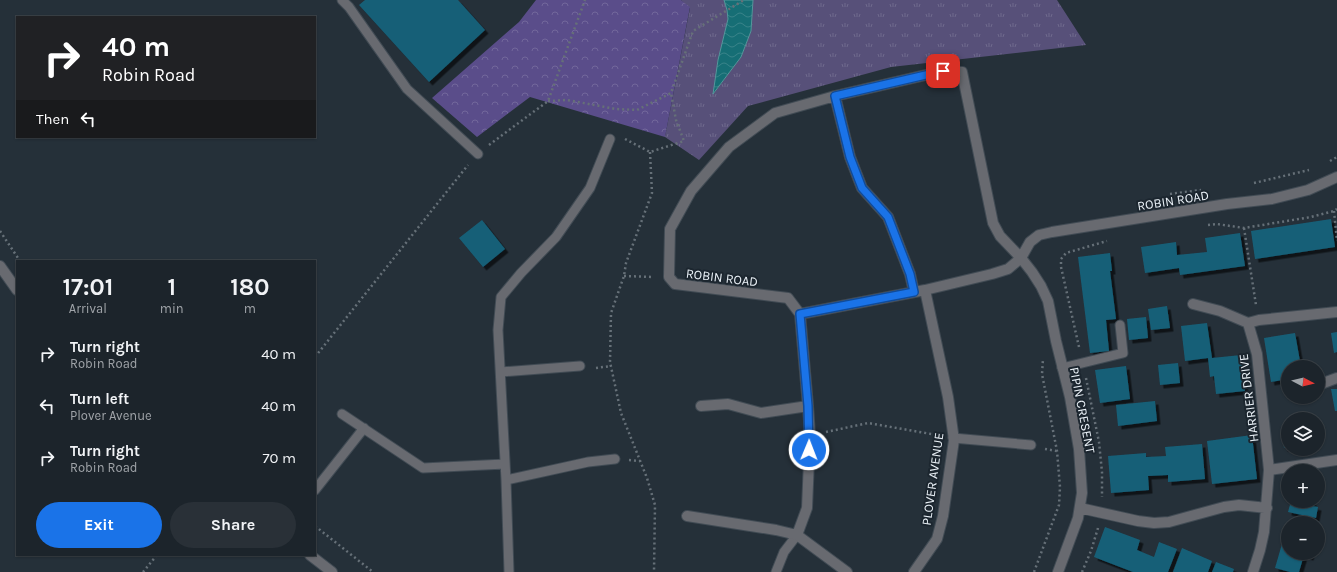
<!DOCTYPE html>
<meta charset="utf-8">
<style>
body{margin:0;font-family:Karla,sans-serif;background:#293037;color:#f1f3f6;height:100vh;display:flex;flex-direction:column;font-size:15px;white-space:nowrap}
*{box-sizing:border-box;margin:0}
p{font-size:13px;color:#a0a4a9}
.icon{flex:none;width:22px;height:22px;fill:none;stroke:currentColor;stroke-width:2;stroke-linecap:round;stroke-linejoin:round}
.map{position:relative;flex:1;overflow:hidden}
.side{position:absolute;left:16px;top:260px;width:300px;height:296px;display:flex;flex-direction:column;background:#1c242b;border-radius:0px;box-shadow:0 1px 3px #0004,0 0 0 1px #3a4147}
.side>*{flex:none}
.guide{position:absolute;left:16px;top:16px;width:300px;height:122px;border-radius:0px;box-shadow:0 1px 3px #0004,0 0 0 1px #3a4147;background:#202124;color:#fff;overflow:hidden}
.needle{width:26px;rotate:97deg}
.controls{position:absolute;left:1281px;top:360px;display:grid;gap:8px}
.controls a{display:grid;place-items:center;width:44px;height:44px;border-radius:50%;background:#1c242b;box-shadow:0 1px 3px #0004,0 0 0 1px #3a4147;font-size:20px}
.pin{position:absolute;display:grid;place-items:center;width:34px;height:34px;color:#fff;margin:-17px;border-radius:8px;box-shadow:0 2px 6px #0006}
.me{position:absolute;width:44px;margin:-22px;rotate:1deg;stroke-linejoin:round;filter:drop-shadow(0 0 3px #0008)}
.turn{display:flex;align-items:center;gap:14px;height:84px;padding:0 20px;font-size:18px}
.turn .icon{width:52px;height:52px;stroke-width:2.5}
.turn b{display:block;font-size:28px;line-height:34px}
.then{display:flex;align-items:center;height:38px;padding:0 20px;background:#0003;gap:8px;font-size:15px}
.eta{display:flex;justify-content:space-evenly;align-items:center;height:68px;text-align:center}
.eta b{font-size:24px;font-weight:700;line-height:28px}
.action{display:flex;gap:8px;margin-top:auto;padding:8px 20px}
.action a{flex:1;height:46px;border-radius:24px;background:#1a73e8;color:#fff;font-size:16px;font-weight:700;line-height:46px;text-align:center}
.action a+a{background:#293037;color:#f1f3f6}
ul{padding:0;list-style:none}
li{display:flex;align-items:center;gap:12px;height:52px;padding:0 20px}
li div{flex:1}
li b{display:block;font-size:15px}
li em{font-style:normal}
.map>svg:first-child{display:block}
</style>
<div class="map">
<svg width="1337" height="572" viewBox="0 0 1337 572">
<defs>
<pattern id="grass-tufts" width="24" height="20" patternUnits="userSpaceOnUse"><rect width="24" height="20" fill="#575079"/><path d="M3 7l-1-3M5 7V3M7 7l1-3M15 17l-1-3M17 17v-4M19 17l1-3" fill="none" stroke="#6f6a8d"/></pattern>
<pattern id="forest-crowns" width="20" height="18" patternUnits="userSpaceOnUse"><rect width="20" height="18" fill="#5a4d8a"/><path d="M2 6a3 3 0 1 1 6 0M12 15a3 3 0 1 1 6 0" fill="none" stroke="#72679b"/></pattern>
<pattern id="water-waves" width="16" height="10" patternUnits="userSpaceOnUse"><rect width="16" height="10" fill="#166e75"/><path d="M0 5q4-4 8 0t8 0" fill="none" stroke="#388389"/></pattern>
<filter id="shadow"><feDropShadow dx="3.5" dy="3.5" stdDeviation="0" flood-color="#0009"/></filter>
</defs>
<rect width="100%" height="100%" fill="#253039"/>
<path fill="url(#grass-tufts)" d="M681,0H724L727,10L729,19L718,60L714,93L741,57L751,31L753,0H1057L1086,45L891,67L748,106L699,160L665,137L690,8Z"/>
<path fill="url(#forest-crowns)" d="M536,0H681L690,7L665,137L530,97L477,137L432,98L519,22Z"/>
<path fill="url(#water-waves)" stroke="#56969c" d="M724,0H753L751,31L741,57L713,94L718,60L728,19L727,10Z"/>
<path fill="#175f77" filter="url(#shadow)" d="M365,0H458L485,30L429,82L359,5Z
M1331,219L1335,247L1255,259L1251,231Z
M482,220L505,249L483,267L459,238Z
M1240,233L1245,266L1180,275L1179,268L1145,273L1141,247L1176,242L1177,255L1207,252L1205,238Z
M1110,253L1112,271H1110L1116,319L1106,320L1109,351L1090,353L1078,257Z
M1167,306L1170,328L1151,330L1148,309Z
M1146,317L1148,338L1129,340L1127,319Z
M1207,323L1212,358L1241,355L1245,391L1216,394L1214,376L1210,377L1208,358L1185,361L1181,326Z
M1337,332V352L1334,353L1331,333Z
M1295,333L1301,367H1288V379L1271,382L1264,338Z
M1178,363L1180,383L1160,385L1158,365Z
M1126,366L1130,399L1100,403L1095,370Z
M1331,389H1337V411H1335Z
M1155,401L1157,421L1118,426L1116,405Z
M1288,426V447L1284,448L1281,428Z
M1252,435L1257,479L1212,484L1207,441Z
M1202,444L1205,479L1168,482V475L1148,476L1149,490L1111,493L1108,456L1146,453V457L1166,456L1165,447Z
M1291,501H1313L1312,506L1318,507L1316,518L1288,512Z
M1301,519L1315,522V523H1300Z
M1105,527L1140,540L1137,550L1154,557L1159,542L1177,549L1168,572H1133L1094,557Z
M1284,537L1288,538V553H1311L1310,557L1304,555L1299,572H1290L1275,568Z
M1182,548L1212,561L1208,572H1173Z
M1216,562L1234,569L1233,572H1212Z"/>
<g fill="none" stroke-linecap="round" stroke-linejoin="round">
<defs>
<path id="lane" d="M342,0L349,7L407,89L478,154
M1062,368L1123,353L1120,325
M501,372L580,366
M342,414L423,468L505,464
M953,438L1031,445
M506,480L588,462L615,459
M315,490L364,428
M509,572L506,480L498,330L501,297L521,273L556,237L590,188L610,139
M776,572L784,552L797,535"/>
<path id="street" d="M835,96L850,157L862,188L888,217L910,274L914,292
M0,266L17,290
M1193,304L1220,311L1248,323
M800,314L788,298L675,284L669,277L670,229L691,191L729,147L775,113L835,96L943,71L962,72L993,223L1000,236L1021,258L1032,272L1041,286L1048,301L1056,341L1070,397L1079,449L1082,493L1078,518L1058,572
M800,314L925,290L992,274L1008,269L1021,258L1030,242L1039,235L1052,232L1227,204L1272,199L1308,190L1337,177
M1318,385L1337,378
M701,406L728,404L761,413L808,406
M1269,470L1337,460
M1080,508L1138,521L1154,523L1169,522L1224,507L1239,505L1267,508
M687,516L776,530L797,535L847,572
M797,535L807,508L810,436L808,406L800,314
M310,555L332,572
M914,572L937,539L943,516L954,440L948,397L925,290
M1253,572L1260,550L1264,532L1269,470L1257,354L1248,323L1259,320L1337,312"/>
</defs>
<use href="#lane" stroke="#414b54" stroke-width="11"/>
<use href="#street" stroke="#414b54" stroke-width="12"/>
<path stroke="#667078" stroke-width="2.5" stroke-dasharray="2 3" stroke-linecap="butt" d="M548,101L567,100L616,109L637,110L671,93L693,31L744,0
M625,139L650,152L684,141L676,120L671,93
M489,145L548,101L585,0
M650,152L652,193L626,263L624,276L611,313L610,362L621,413L647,478L655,505L654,572
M1330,161L1337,157
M1254,183L1309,170
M1170,194L1201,190
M1334,211L1337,241
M1208,225L1217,224L1244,228L1311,217L1334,211L1337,209
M1244,228L1256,305
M0,231L20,261
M624,276L653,277
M1079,347L1061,267V259L1066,253L1107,241
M315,357L468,165
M596,368L611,366
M1086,378L1099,442L1102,472V497
M826,432L868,423L937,435
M1045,449L1057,451
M629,460L640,461
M315,526L373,572
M143,572L157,555
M1034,572L1059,505L1060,487L1057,451L1042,374L1043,359
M1082,572L1091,551L1098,528"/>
<use href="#lane" stroke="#686a70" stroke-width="9"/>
<use href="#street" stroke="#686a70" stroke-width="10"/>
</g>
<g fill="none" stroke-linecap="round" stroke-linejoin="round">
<defs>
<path id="route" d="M809,450L808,406L800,314L914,292L910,274L888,217L862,188L850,157L835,96L943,71"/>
</defs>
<use href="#route" stroke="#114b97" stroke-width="10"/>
<use href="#route" stroke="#1a73e8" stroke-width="7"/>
</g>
<g text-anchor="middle" stroke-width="4" stroke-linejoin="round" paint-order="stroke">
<g font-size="13" fill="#ebf2f8" stroke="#1c262f">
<text transform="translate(1173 200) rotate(-9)" y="5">ROBIN ROAD</text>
<text transform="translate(722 277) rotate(7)" y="5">ROBIN ROAD</text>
<text transform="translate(1248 398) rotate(-97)" y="5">HARRIER DRIVE</text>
<text transform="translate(1083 410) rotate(79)" y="5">PIPIN CRESENT</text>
<text transform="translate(932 479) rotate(-82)" y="5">PLOVER AVENUE</text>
</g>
</g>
</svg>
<div class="controls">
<a><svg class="needle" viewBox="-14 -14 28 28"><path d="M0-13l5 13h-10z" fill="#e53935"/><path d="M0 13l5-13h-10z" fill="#a0a4a9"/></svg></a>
<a><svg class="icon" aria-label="layers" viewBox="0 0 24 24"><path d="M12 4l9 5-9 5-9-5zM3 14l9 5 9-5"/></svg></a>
<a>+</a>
<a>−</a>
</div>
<div class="pin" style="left:943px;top:71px;background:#d93025"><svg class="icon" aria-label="arrive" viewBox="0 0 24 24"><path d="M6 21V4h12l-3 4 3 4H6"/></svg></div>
<svg class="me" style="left:809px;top:450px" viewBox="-20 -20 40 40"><circle r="17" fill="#1a73e8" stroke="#fff" stroke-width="3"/><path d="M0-11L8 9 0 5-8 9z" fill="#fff"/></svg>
<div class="guide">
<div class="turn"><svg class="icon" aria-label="right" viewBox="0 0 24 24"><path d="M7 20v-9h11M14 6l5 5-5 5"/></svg><div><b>40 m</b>Robin Road</div></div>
<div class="then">Then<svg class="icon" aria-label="left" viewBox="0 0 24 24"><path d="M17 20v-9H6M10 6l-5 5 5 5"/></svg></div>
</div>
<section class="side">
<div class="eta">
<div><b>17:01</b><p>Arrival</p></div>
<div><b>1</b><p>min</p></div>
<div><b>180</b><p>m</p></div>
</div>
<ul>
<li><svg class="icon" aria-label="right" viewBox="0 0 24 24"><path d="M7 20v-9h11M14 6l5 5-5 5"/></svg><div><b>Turn right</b><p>Robin Road</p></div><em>40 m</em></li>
<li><svg class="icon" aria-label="left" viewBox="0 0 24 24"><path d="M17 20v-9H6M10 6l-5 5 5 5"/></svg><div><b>Turn left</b><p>Plover Avenue</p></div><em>40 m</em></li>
<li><svg class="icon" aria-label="right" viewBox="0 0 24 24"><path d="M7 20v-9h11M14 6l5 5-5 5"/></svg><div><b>Turn right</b><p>Robin Road</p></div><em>70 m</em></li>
</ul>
<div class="action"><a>Exit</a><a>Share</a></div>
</section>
</div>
